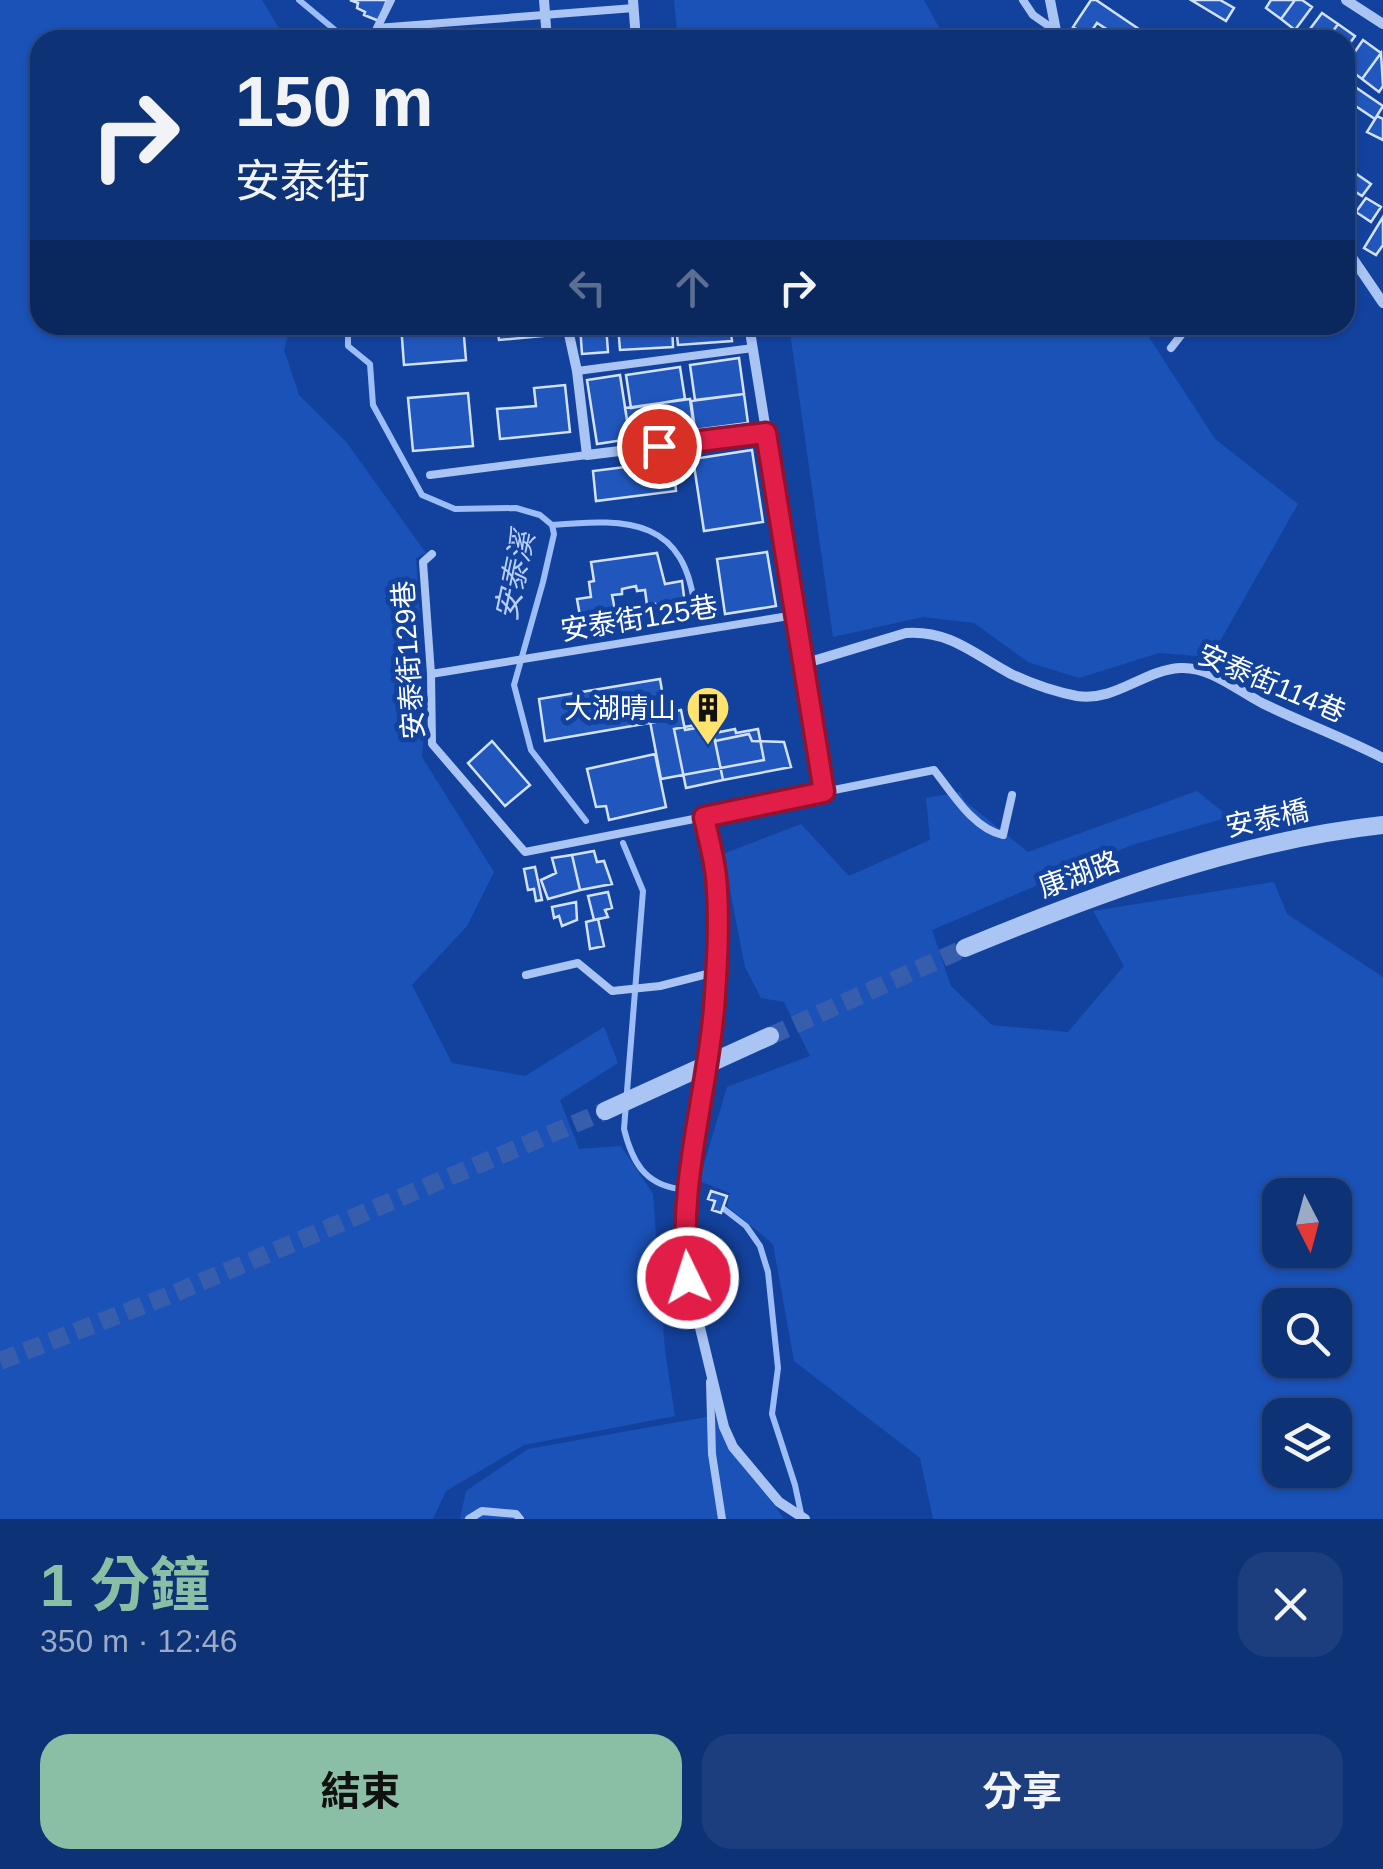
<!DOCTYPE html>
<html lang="zh-TW">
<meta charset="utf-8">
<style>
body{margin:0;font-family:Helvetica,"Noto Sans TC",sans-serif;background:#1c3e7e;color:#f1f3f6;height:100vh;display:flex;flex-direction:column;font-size:38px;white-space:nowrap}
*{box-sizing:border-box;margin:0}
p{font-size:32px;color:#9baac5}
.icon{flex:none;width:55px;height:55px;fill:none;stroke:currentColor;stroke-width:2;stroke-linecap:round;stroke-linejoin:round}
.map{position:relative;height:1519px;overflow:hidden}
.details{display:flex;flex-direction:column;background:#0e3276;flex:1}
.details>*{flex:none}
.guide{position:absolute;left:30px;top:30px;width:1325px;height:305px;border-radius:30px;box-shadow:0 2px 8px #0004,0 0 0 2px #2e4d88;background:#0e3276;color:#f1f3f6;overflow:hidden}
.needle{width:65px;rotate:174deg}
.buttons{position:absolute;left:1262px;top:1178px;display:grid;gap:20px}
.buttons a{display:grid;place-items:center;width:90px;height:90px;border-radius:20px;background:#0e3276;box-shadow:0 2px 8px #0004,0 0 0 2px #2e4d88;font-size:50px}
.pin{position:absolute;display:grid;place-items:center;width:85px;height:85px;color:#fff;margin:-42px;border:5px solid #fff;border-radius:50%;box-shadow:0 2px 10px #0007}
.me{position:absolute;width:110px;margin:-55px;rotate:356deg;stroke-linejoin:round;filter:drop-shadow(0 0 8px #0008)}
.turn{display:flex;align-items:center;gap:35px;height:210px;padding:0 40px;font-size:45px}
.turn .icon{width:130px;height:130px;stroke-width:2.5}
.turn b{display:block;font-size:70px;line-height:85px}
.lanes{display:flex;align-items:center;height:95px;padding:0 40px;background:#0003;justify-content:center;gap:50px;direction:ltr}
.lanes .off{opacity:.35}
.round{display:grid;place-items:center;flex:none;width:105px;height:105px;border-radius:30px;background:#1c3e7e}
.summary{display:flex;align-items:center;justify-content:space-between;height:170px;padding:0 40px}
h1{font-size:60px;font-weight:700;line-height:75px;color:#8abfa5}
.action{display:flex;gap:20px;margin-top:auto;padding:20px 40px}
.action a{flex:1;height:115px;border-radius:30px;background:#8abfa5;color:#111;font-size:40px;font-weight:700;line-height:115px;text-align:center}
.action a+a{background:#1c3e7e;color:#f1f3f6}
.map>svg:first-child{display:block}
</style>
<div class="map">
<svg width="1383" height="1519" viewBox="0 0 1383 1519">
<rect width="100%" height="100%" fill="#13429e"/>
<path fill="#1b52b8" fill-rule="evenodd" d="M0,0H262L286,40H40V325H291L284,350L299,395L347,443L426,553L416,558L426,706L422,757L494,872L467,926L412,985L452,1063L525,1076L604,1027L618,1063L560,1100L579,1149L621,1146L653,1194L665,1351L675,1416L524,1445L446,1491L433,1519H0Z
M674,0H924L946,40H678Z
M789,325H1141L1215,439L1298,504L1211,657L1159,653L1079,678L1028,662L974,623L923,617L833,637Z
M1197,791L1229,817L1132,845L932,930L951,986L992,1025L1068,1032L1124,966L1093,911L1274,882L1287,914L1383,977V1519H933L920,1458L794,1361L773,1244L727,1206L730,1193L699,1181L727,1087L810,1056L784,1002L761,998L745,967L723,854L801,824L849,876L930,840L926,798L960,792L965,801L1028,852ZM1280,1195H1335V1250H1280ZM1280,1305H1335V1360H1280ZM1280,1415H1335V1470H1280Z
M723,1414L730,1442L784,1519H460L466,1491L528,1449Z"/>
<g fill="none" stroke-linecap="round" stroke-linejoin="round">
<path stroke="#9cbdf7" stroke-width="6" d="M299,0L347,40
M348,325V346L370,364L373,405L422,495L455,509L516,508L540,515L552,525L554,534L543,582L514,685L531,750L586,821
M552,525C630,518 686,519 695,611
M623,843L643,891L624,1129C632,1161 644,1184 679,1189
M724,1209L746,1226L760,1246L768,1272L778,1368L772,1414L795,1485L802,1518"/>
</g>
<path fill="#2157bd" stroke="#d2e2fd" stroke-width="2.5" d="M350,0H387L379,21L364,15L365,12L357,8L358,3Z
M1091,0H1096L1155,40H1106L1111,32L1097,23L1088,36L1073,27Z
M1191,0H1220L1234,8L1226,21Z
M1271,0H1295L1281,19L1266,8Z
M1295,0H1302L1312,7L1295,30L1281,19Z
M1322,13L1338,24L1327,40H1308L1304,37Z
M1338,24L1355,36L1345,50V40H1327Z
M1363,40L1381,53L1362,79L1345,66Z
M1381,53L1383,86L1379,92L1362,79Z
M1345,80L1383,106L1375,119L1345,99Z
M1377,116L1383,119V140L1367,132Z
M1345,166L1371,184L1362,196L1345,185Z
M1366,198L1381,207L1371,222L1356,212Z
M1383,217V245L1376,255L1364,248Z
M401,325H463L466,360L404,365Z
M497,325H551L552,335L499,340Z
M580,325H606L608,352L582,354Z
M618,325H672L673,347L620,350Z
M676,325H730L732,341L678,345Z
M739,358L744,394L695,400L690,365Z
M680,367L685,399L631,408L626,375Z
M620,375L630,439L597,444L587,380Z
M565,385L570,432L500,439L497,409L536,406L534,388Z
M468,393L473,446L413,451L408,398Z
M744,394L748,423L695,430L691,401Z
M690,399L694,430L630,439L625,408Z
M752,450L763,522L704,531L693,459Z
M673,461L676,491L596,501L593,471Z
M767,552L776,606L725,614L717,559Z
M657,553L665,584L682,581L685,604L656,609L655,604L647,605L645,590L637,591L636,586L622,589V594L612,595L615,610L607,611L608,618L581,622L577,599L591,597L589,582L594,581L591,562Z
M660,679L667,720L545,741L539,699Z
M681,710L685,730L718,724L720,732L735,729L736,733L758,729L764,760L661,779L649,716Z
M711,722L723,780L686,788L674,729Z
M749,734L752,741L784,742L791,767L723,780L715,741Z
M492,741L530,785L505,806L468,763Z
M655,754L666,807L609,820L606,806L596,807L587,769Z
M594,851L597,862L604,861L612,884L580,890L572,855Z
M572,855L580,890L548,899L541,880L556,873L552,858Z
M535,867L542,900L536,901L534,889L528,890L524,869Z
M608,892L612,908L605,910L608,917L594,920L588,896Z
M576,902L577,920L562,926L559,916L554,918L552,907Z
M598,919L604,946L590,949L586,922Z
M711,1191L727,1196L721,1213L712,1210L715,1201L708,1199Z"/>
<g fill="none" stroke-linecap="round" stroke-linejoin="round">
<path stroke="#365ead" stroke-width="18" stroke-dasharray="18 9" stroke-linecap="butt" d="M770,1036L965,948
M0,1361L175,1293L605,1111"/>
<path stroke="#aac4f4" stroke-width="8" d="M391,0L377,28L634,8
M1023,0L1033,15L1056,31
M1171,348L1189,325
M577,371L753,348
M430,475L587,455
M432,554L423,562L431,674L432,744L525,852L704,817
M431,674L795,615
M824,792L934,770C952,792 973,829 1003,835L1012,795
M526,975L578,963L612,991L660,986L715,972
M710,1382L712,1454L722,1519
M469,1519L482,1511L516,1514L520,1519"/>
<path stroke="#aac4f4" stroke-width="10" d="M544,0L547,40
M633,0L636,40
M1050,0L1056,31L1062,40
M1346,0L1383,24
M1345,247L1383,303
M567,325L577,371L587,455L766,433
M749,325L824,792L704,817L716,875L718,905L713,1010L688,1166L684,1241L688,1278L724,1427L733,1447L779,1502L805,1519
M803,664L906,633C950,630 975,655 1011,674C1030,683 1056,692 1077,696C1115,702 1144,670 1180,668C1210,666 1238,691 1264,704C1303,723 1344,738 1383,758"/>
<path stroke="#aac4f4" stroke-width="18" d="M965,948C1099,893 1237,841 1383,825
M605,1111L770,1036"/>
</g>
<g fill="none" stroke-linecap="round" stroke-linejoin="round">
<defs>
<path id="route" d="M659,446L766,433L824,792L704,817C708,837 714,857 716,877C720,920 717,967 714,1009C706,1100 677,1186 688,1278"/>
</defs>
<use href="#route" stroke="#92132f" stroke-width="25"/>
<use href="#route" stroke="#e11d48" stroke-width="18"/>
</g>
<defs>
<symbol id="building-pin" viewBox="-11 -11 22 30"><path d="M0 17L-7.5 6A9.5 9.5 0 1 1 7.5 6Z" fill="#ffe36d" stroke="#13429e"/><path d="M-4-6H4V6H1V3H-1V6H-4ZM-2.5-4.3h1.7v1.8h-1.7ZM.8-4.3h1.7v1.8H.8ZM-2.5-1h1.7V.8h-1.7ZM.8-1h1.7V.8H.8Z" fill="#111"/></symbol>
</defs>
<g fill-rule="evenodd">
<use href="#building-pin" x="683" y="683" width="50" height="68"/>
</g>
<g text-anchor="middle" stroke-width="10" stroke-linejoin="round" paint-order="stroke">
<g font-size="28" fill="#fff" stroke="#13429e">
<text transform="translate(639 618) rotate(-9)" y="10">安泰街125巷</text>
<text transform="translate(408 660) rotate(-94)" y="10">安泰街129巷</text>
<text transform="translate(1272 683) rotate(23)" y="10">安泰街114巷</text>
<text transform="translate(1267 818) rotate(-12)" y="10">安泰橋</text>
<text transform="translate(1079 874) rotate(-20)" y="10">康湖路</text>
</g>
<g font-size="28" fill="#fff" stroke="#13429e" text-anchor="end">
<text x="676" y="718">大湖晴山</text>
</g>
<g font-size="30" font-style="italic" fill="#b7cffa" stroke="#13429e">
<text transform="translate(515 576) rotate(-78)" y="10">安泰溪</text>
</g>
</g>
</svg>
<div class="buttons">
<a><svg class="needle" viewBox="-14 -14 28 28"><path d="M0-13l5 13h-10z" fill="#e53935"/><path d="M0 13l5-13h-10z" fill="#9baac5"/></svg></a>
<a><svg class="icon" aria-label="search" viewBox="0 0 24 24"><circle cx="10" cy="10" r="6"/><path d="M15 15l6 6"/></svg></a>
<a><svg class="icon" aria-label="layers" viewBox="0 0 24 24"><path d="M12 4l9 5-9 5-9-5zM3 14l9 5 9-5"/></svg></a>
</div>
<div class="pin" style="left:659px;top:446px;background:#d93025"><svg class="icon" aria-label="arrive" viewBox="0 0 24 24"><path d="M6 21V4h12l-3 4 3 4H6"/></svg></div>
<svg class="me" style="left:688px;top:1278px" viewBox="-20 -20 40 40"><circle r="17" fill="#e11d48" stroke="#fff" stroke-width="3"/><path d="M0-11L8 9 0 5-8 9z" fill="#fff"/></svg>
<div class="guide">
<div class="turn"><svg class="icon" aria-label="right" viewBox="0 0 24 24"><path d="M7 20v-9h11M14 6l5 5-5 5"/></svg><div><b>150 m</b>安泰街</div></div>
<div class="lanes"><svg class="icon off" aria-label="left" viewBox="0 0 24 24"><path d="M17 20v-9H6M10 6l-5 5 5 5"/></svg><svg class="icon off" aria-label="ahead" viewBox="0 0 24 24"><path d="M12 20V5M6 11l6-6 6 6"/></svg><svg class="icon" aria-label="right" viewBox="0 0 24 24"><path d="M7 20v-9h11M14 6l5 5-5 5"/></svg></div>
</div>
</div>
<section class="details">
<div class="summary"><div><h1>1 分鐘</h1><p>350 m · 12:46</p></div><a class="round"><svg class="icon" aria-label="close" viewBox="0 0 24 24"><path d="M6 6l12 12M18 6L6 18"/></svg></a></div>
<div class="action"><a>結束</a><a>分享</a></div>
</section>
